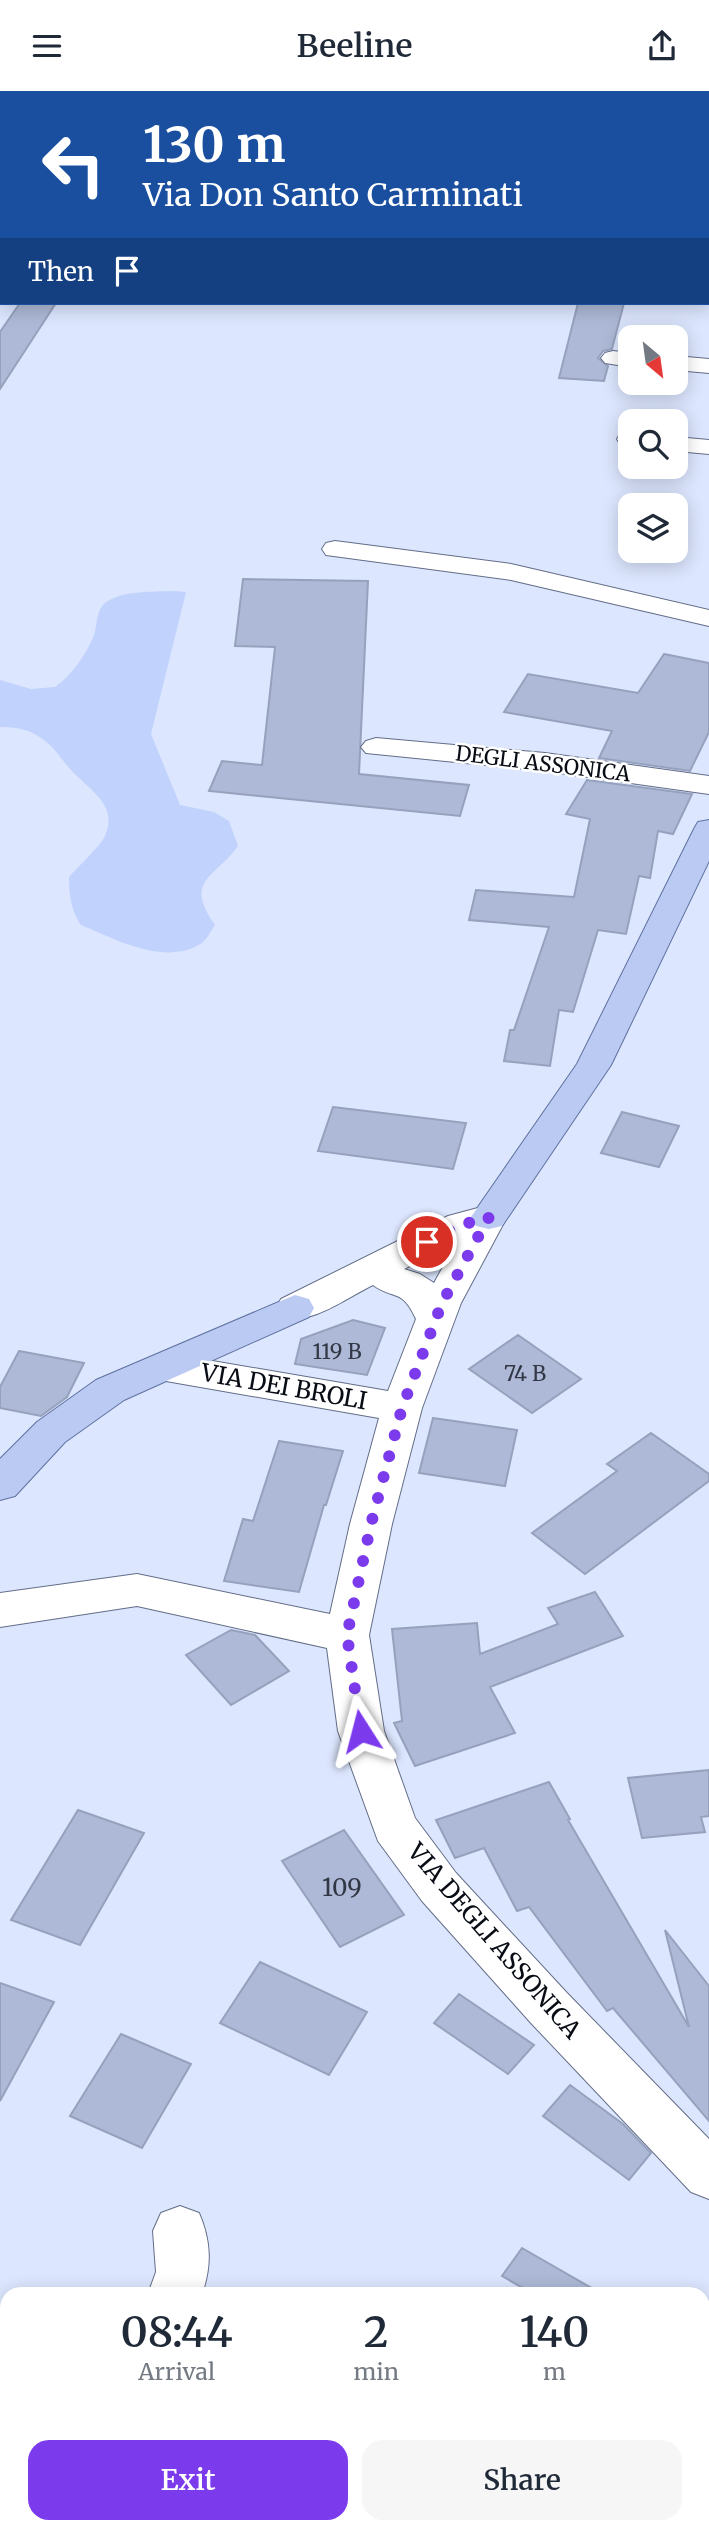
<!DOCTYPE html>
<style>
body{margin:0;font-family:Merriweather,serif;background:#f6f6f7;color:#1f2937;height:100vh;display:flex;flex-direction:column;font-size:26px;white-space:nowrap}
*{box-sizing:border-box;margin:0}
p{font-size:23px;color:#747a83}
.icon{flex:none;width:38px;height:38px;fill:none;stroke:currentColor;stroke-width:2;stroke-linecap:round;stroke-linejoin:round}
.map{position:relative;flex:1;overflow:hidden}
.sheet{position:absolute;left:0px;top:2196px;width:710px;height:247px;display:flex;flex-direction:column;background:#fff;border-radius:21px 21px 0 0;box-shadow:0 4px 18px #0003}
.sheet>*{flex:none}
.guide{position:absolute;left:0px;top:0px;width:710px;height:214px;box-shadow:0 4px 18px #0003;background:#1a4fa0;color:#fff;overflow:hidden}
.needle{width:46px;rotate:151deg}
.buttons{position:absolute;left:618px;top:234px;display:grid;gap:14px}
.buttons a{display:grid;place-items:center;width:70px;height:70px;border-radius:14px;background:#fff;box-shadow:0 4px 18px #0003;font-size:35px}
.pin{position:absolute;display:grid;place-items:center;width:60px;height:60px;color:#fff;margin:-30px;border:4px solid #fff;border-radius:50%;box-shadow:0 2px 7px #0007}
.me{position:absolute;width:77px;margin:-38px;rotate:351deg;stroke-linejoin:round;filter:drop-shadow(0 0 5px #0008)}
.turn{display:flex;align-items:center;gap:24px;height:147px;padding:0 28px;font-size:32px}
.turn .icon{width:91px;height:91px;stroke-width:2.5}
.turn b{display:block;font-size:49px;line-height:60px}
.then{display:flex;align-items:center;height:66px;padding:0 28px;background:#0003;gap:14px;font-size:26px}
.eta{display:flex;justify-content:space-evenly;align-items:center;height:119px;text-align:center}
.eta b{font-size:42px;font-weight:600;line-height:49px}
.action{display:flex;gap:14px;margin-top:auto;padding:14px 28px}
.action a{flex:1;height:80px;border-radius:21px;background:#7c3aed;color:#fff;font-size:28px;font-weight:600;line-height:80px;text-align:center}
.action a+a{background:#f6f6f7;color:#1f2937}
header{display:flex;justify-content:space-between;align-items:center;height:91px;padding:0 28px;background:#fff;font-size:32px;font-weight:600}
.map>svg:first-child{display:block}
</style>
<header><svg class="icon" aria-label="menu" viewBox="0 0 24 24"><path d="M4 6h16M4 12h16M4 18h16"/></svg>Beeline<svg class="icon" aria-label="share" viewBox="0 0 24 24"><path d="M12 15V3M7 8l5-5 5 5M5 13v7h14v-7"/></svg></header>
<div class="map">
<svg width="709" height="2442" viewBox="0 0 709 2442">
<rect width="100%" height="100%" fill="#dce6fe"/>
<path fill="#c1d2fd" d="M173,500L186,501L151,643L180,714L214,721L229,730L238,755C215,787 183,789 215,834C211,840 207,848 202,852C165,876 115,848 81,834C71,820 69,803 69,786C77,777 102,753 105,745C119,713 88,698 71,679C61,668 53,654 41,647C29,638 15,636 0,636V589L31,598L55,596C72,584 86,564 94,544C97,536 96,520 104,513C120,499 153,501 173,500Z"/>
<path fill="#adb9d6" stroke="#96a1bd" stroke-width="2" d="M20,212H56L0,298V241Z
M578,212H624L612,258L603,260L598,267L608,275L604,290L559,287Z
M243,488L368,490L359,683L469,694L460,725L209,700L222,670L262,674L275,556L235,555Z
M664,563L709,572V641L690,680L599,667L612,640L504,621L528,583L638,602Z
M587,689L692,703L673,743L658,740L650,787L639,785L626,843L598,839L573,921L559,919L550,975L504,970L510,939H514L549,836L469,829L476,799L574,806L590,728L566,723Z
M333,1016L466,1032L453,1078L318,1060Z
M622,1021L679,1035L659,1076L601,1062Z
M353,1229L385,1237L367,1284L295,1273L301,1248Z
M518,1244L581,1288L532,1322L469,1278Z
M19,1260L84,1272L67,1306L41,1325L0,1317V1296Z
M433,1327L517,1339L505,1395L419,1382Z
M651,1342L709,1383V1390L585,1483L532,1442L617,1380L607,1373Z
M279,1350L343,1360L326,1414H324L299,1501L224,1490L243,1428L253,1430Z
M595,1501L623,1545L490,1596L515,1642L415,1675L394,1632L402,1630L392,1538L477,1532L480,1563L558,1533L548,1517Z
M231,1539L255,1544L289,1580L231,1614L186,1564Z
M709,1679V1725L701,1726L705,1741L642,1747L628,1687Z
M549,1691L570,1728L568,1729L689,1936L665,1839L709,1895V2030L613,1917L607,1920L529,1816L517,1820L484,1757L455,1767L436,1729Z
M78,1719L144,1742L80,1854L11,1829Z
M344,1739L404,1824L340,1856L282,1770Z
M260,1871L367,1921L329,1984L220,1932Z
M0,1892L54,1911L0,2010Z
M459,1903L534,1954L508,1983L434,1932Z
M121,1943L191,1973L142,2057L70,2025Z
M570,1994L623,2033L651,2062L629,2089L543,2025Z
M522,2157L602,2203H533L502,2185Z"/>
<g fill="none" stroke-linecap="round" stroke-linejoin="round">
<defs>
<path id="minor" d="M0,0H13L2,2V7Z
M177,0H199L176,2Z
M414,0H448L449,2H415Z
M600,0H618L619,2H600Z
M0,62H2V74H0Z
M613,260L630,262V276L605,272L601,267L605,262Z
M676,265L709,268V282L676,279Z
M630,341V355L620,353L617,348L620,343Z
M676,346L709,349V363L676,360Z
M335,450L511,473L709,519V535L511,489L326,464L322,458L326,452Z
M376,647L545,662L709,685V703L545,680L366,662L361,656L366,650Z
M489,1114L502,1117L507,1126L461,1212L422,1317L392,1433L369,1544L384,1640L415,1727L456,1782L567,1902L709,2048V2108L691,2101L531,1932L422,1810L378,1750L338,1640L327,1557L137,1515L0,1536V1502L137,1483L330,1523L350,1433L379,1327L166,1290L152,1286L146,1276L152,1266L166,1262L388,1300L416,1228C401,1196 395,1210 373,1194C346,1207 311,1235 281,1226L276,1217L281,1208L448,1125ZM456,1152L434,1192L420,1183L404,1178Z
M180,2115L199,2122C211,2150 212,2174 202,2203H148L156,2181L153,2140L161,2122Z
M69,2436H127L125,2442H67Z"/>
<path id="major" d="M709,729V770L611,974L502,1135L489,1138L476,1135L471,1126L577,973L694,738L698,731Z
M295,1204L309,1208L314,1217L309,1226L124,1309L65,1351L15,1405L0,1409V1368L37,1331L96,1289Z"/>
</defs>
<use href="#minor" stroke="#636d87" stroke-width="2"/>
<use href="#major" stroke="#5e719f" stroke-width="2"/>
<use href="#minor" fill="#fff" fill-rule="evenodd"/>
<use href="#major" fill="#bbcaf2" fill-rule="evenodd"/>
</g>
<g fill="none" stroke-linecap="round" stroke-linejoin="round">
<path stroke="#7c3aed" stroke-width="12" stroke-dasharray="0 21.6" d="M361,1640L347,1544L371,1433L402,1317L442,1212L489,1126L461,1134L427,1151"/>
</g>
<g text-anchor="middle" stroke-width="5" stroke-linejoin="round" paint-order="stroke">
<g font-size="21" fill="#080c15" stroke="#fff">
<text transform="translate(543 673) rotate(7)" y="7">DEGLI ASSONICA</text>
</g>
<g font-size="21" fill="#313745">
<text x="337" y="1268">119 B</text>
<text x="525" y="1290">74 B</text>
</g>
<g font-size="24" fill="#080c15" stroke="#fff">
<text transform="translate(284 1296) rotate(10)" y="8">VIA DEI BROLI</text>
<text transform="translate(494 1850) rotate(49)" y="8">VIA DEGLI ASSONICA</text>
</g>
<g font-size="24" fill="#313745">
<text x="342" y="1805">109</text>
</g>
</g>
</svg>
<div class="buttons">
<a><svg class="needle" viewBox="-14 -14 28 28"><path d="M0-13l5 13h-10z" fill="#e53935"/><path d="M0 13l5-13h-10z" fill="#747a83"/></svg></a>
<a><svg class="icon" aria-label="search" viewBox="0 0 24 24"><circle cx="10" cy="10" r="6"/><path d="M15 15l6 6"/></svg></a>
<a><svg class="icon" aria-label="layers" viewBox="0 0 24 24"><path d="M12 4l9 5-9 5-9-5zM3 14l9 5 9-5"/></svg></a>
</div>
<div class="pin" style="left:427px;top:1151px;background:#d93025"><svg class="icon" aria-label="arrive" viewBox="0 0 24 24"><path d="M6 21V4h12l-3 4 3 4H6"/></svg></div>
<svg class="me" style="left:361px;top:1640px" viewBox="-20 -20 40 40"><path d="M0-17L14 15 0 8-14 15z" fill="#7c3aed" stroke="#fff" stroke-width="4"/></svg>
<div class="guide">
<div class="turn"><svg class="icon" aria-label="left" viewBox="0 0 24 24"><path d="M17 20v-9H6M10 6l-5 5 5 5"/></svg><div><b>130 m</b>Via Don Santo Carminati</div></div>
<div class="then">Then<svg class="icon" aria-label="arrive" viewBox="0 0 24 24"><path d="M6 21V4h12l-3 4 3 4H6"/></svg></div>
</div>
<section class="sheet">
<div class="eta">
<div><b>08:44</b><p>Arrival</p></div>
<div><b>2</b><p>min</p></div>
<div><b>140</b><p>m</p></div>
</div>
<div class="action"><a>Exit</a><a>Share</a></div>
</section>
</div>
